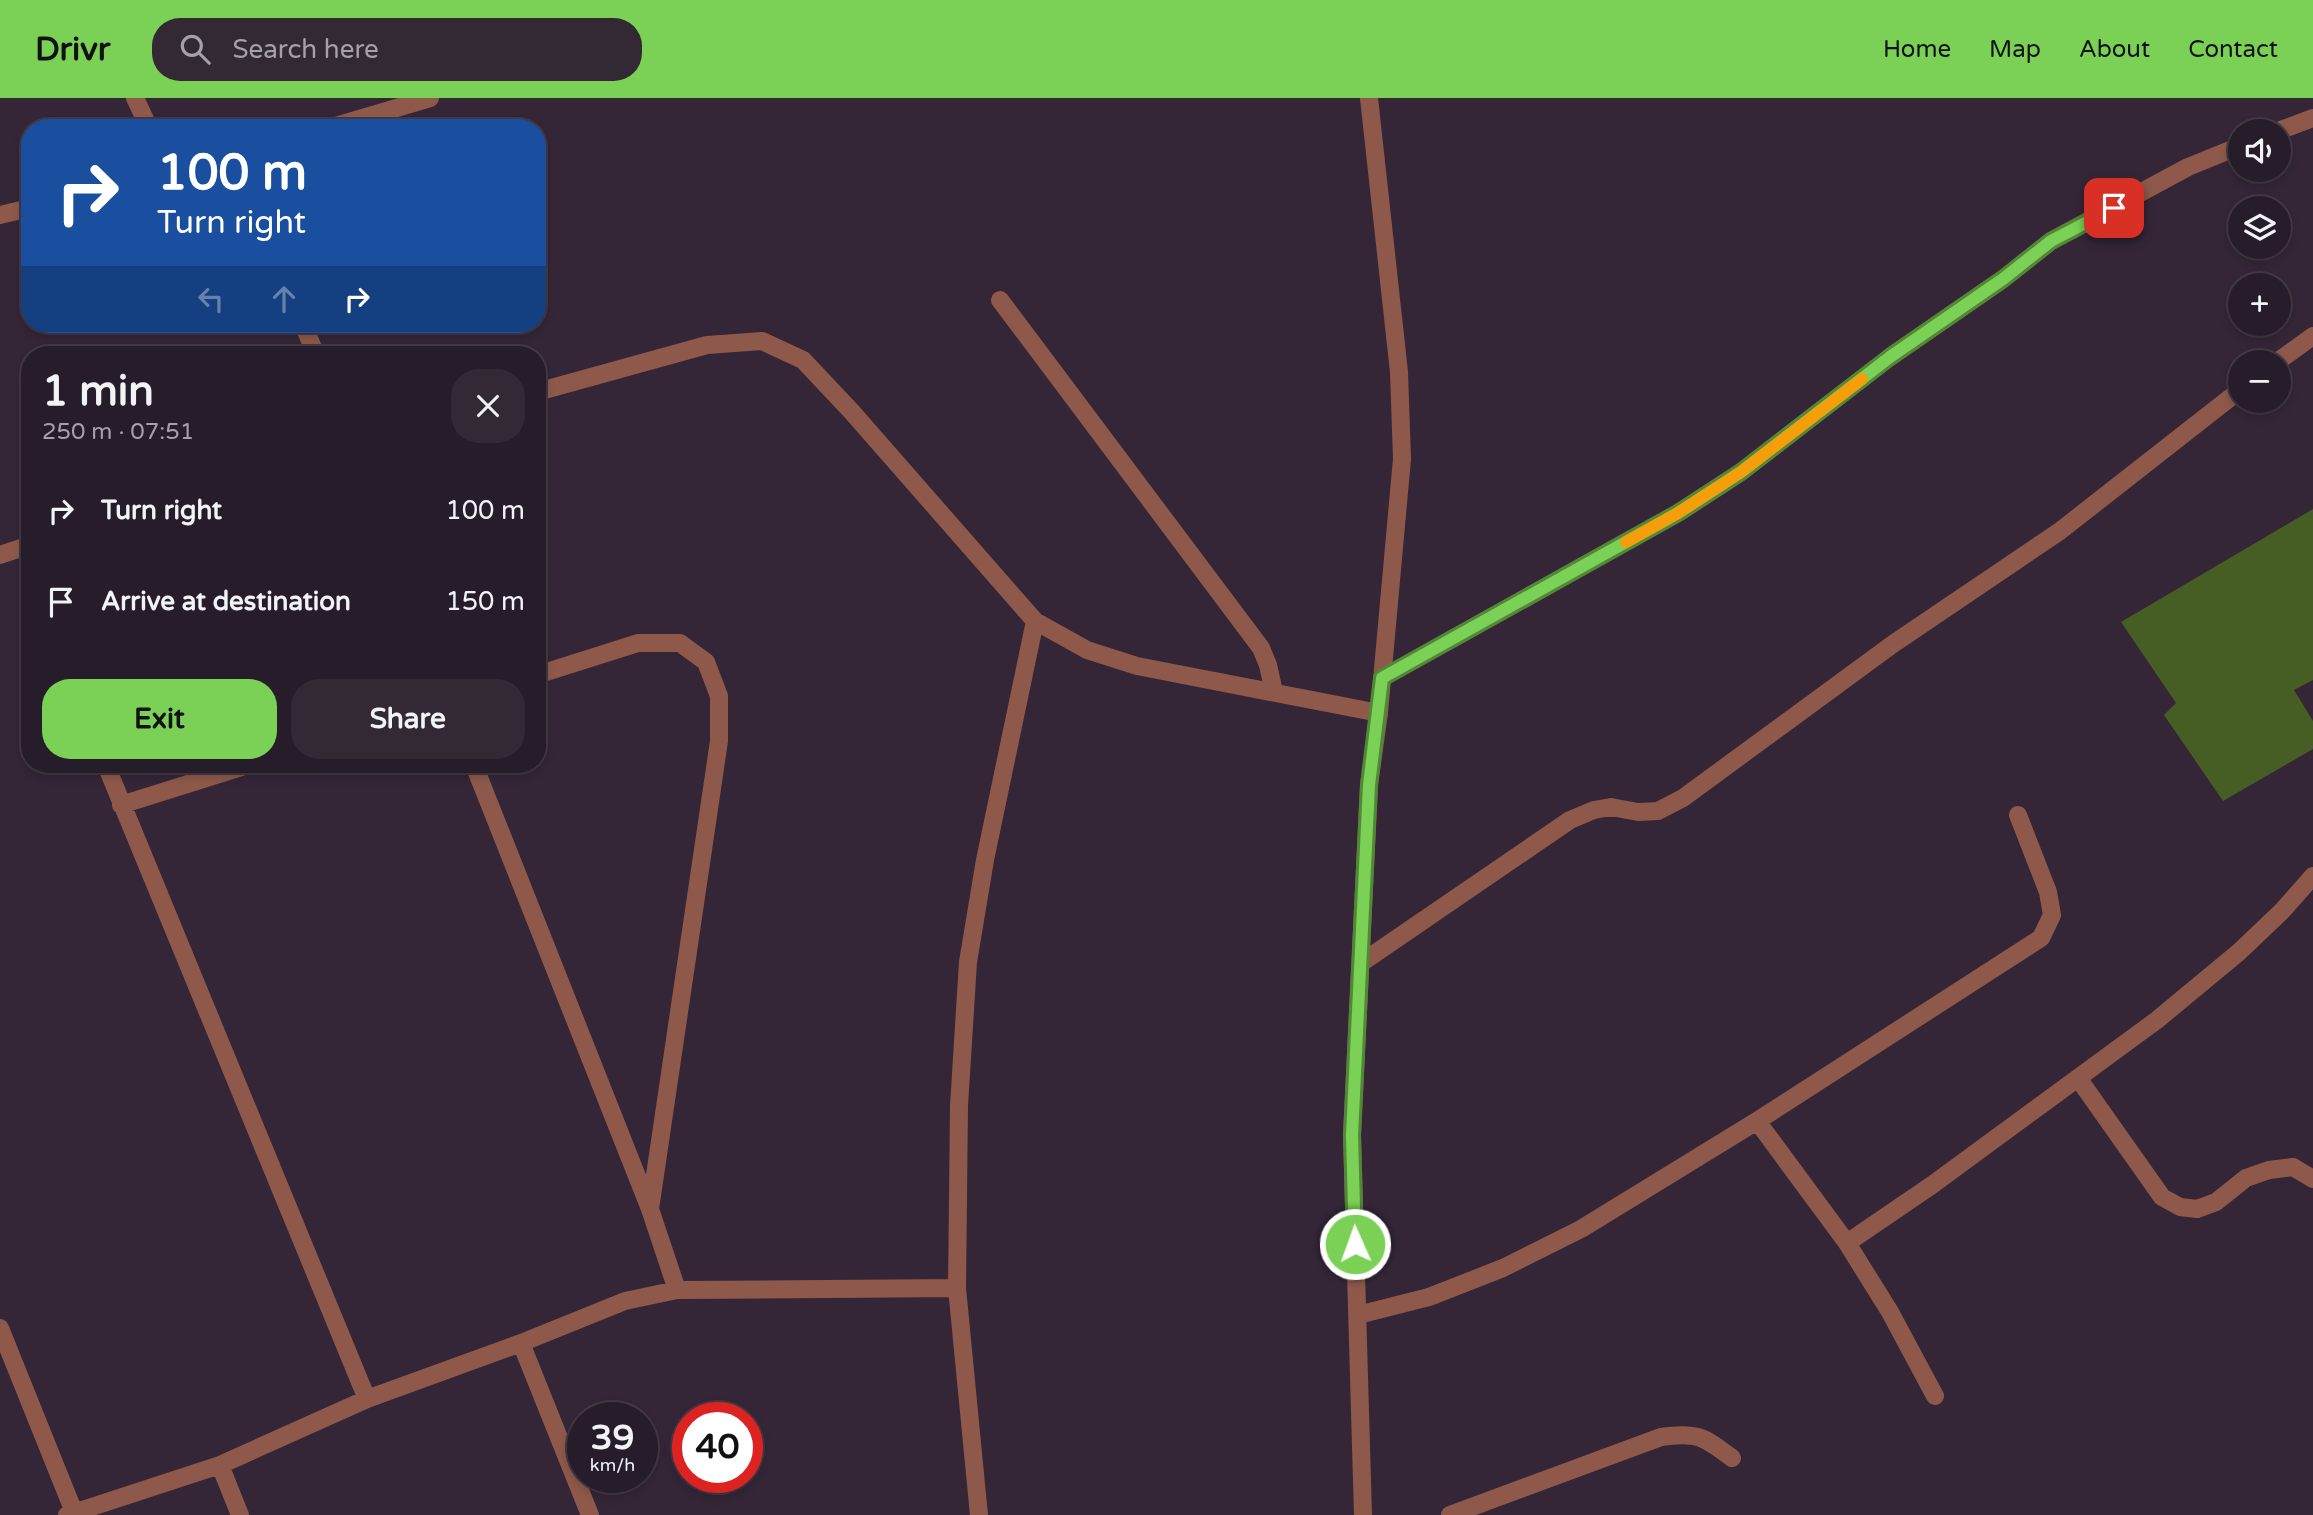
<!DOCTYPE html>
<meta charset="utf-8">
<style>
body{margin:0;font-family:"Varela Round",sans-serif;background:#332935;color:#f1f3f6;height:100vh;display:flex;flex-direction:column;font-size:26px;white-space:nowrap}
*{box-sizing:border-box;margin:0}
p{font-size:23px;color:#a4a1a8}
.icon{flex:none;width:38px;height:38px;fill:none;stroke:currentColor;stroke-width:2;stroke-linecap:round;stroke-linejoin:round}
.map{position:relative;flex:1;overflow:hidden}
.details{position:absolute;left:21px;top:248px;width:525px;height:427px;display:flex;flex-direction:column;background:#271c29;border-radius:28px;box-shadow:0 4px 10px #0003,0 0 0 2px #433a46}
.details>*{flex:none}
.top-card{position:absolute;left:21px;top:21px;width:525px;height:214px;border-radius:28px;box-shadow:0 4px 10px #0003,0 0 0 2px #433a46;background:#1a4fa0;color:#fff;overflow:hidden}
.controls{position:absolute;left:2228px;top:21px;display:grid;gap:14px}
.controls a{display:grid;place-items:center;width:63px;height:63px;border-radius:50%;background:#271c29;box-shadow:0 4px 10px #0003,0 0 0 2px #433a46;font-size:35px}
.speed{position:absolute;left:567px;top:1304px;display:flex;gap:14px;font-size:35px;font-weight:700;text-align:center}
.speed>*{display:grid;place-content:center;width:91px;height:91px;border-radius:50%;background:#271c29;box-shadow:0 4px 10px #0003,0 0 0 2px #433a46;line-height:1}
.speed small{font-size:18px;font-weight:400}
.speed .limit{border:10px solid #d22;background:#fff;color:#111}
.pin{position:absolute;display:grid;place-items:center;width:60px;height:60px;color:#fff;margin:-30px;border-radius:14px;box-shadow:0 4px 10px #0006}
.me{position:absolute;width:77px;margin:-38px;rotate:358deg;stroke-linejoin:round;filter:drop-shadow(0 0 5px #0008)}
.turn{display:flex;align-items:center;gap:24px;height:147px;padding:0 21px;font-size:32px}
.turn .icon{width:91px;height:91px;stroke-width:2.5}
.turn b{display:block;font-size:49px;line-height:60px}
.lanes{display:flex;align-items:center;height:66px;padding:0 21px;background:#0003;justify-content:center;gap:35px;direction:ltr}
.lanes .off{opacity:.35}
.round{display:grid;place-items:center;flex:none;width:74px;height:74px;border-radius:28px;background:#332935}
.overview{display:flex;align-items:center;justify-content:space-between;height:119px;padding:0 21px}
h1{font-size:42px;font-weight:700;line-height:52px}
.button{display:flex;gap:14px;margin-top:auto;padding:14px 21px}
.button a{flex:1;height:80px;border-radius:28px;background:#7bd155;color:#111;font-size:28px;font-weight:700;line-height:80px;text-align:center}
.button a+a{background:#332935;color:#f1f3f6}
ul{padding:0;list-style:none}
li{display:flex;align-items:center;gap:21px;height:91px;padding:0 21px}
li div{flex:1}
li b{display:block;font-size:26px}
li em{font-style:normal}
header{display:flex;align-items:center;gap:42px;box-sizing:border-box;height:98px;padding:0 35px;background:#7bd155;color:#111}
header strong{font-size:33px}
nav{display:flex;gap:38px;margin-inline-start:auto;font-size:24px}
.search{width:490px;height:63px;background:#332935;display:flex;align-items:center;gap:18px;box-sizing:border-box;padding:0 24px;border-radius:28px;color:#a4a1a8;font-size:26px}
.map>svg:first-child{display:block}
</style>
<header>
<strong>Drivr</strong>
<div class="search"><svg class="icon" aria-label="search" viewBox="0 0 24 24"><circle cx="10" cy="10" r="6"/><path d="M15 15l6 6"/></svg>Search here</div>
<nav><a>Home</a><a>Map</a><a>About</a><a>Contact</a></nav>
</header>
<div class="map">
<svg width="2313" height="1417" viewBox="0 0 2313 1417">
<rect width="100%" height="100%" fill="#342637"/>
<path fill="#465e24" d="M2313,411V582L2294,592L2313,623V651L2223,703L2164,617L2176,605L2121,524Z"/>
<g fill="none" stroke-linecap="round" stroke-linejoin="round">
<path stroke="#8e594a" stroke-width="18" d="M135,0L149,30
M329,30L430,0
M2278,33L2313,20
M0,117L30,110
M1000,202L1261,550L1268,567L1274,594
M303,226L316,257
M2277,264L2313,238
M537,294L707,247L762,243L803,262L852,314L1035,523L1087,552L1137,568L1379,615
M0,457L30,447
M537,577L638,545H680L706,564L719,598V643L650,1111
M1382,580L1678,415L1741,374L1890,259L2003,181L2051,143L2188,69L2240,48
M106,667L367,1301
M474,667L650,1111L677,1192
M121,707L248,667
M1361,865L1570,722L1594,712L1611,709L1638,714L1658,713L1683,700L1893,546L2060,433L2240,292
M2078,980L2162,1099L2180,1109L2197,1111L2216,1104L2246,1080L2269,1072L2293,1069L2313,1081
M1757,1023L1847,1145L1890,1214L1935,1298
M1847,1145L1932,1087L2157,922L2239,854L2282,813L2313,778
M1358,1217L1429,1199L1503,1170L1581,1131L1757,1023L2041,840L2052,817L2048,794L2018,717
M0,1230L74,1414
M521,1245L590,1417
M220,1367L240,1417
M67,1417L220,1367L367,1301L521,1245L625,1203L677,1192L957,1190
M979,1417L957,1190L959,1008L968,864L985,762L1035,523
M1450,1417L1661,1339C1697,1334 1703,1338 1732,1360"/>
<path stroke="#8e594a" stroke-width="18" d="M1363,1417L1352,1037L1369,687L1379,615L1402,361L1399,274L1369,0"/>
</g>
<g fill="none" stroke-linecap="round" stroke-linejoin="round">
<defs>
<path id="route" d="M1355,1146L1352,1037L1369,687L1382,580L1678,415L1741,374L1890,259L2003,181L2051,143L2114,110"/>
</defs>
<use href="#route" stroke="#508837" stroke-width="18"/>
<use href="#route" stroke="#7bd155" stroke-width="12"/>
<path stroke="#f59e0b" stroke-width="12" d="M1626,444L1678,415L1741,374L1862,281"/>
</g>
</svg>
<div class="controls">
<a><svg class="icon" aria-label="sound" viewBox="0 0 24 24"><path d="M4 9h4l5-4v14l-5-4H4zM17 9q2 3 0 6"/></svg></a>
<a><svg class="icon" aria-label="layers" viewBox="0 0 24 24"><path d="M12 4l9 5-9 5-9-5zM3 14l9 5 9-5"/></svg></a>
<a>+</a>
<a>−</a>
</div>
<div class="speed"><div>39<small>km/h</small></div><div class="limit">40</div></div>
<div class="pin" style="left:2114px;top:110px;background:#d93025"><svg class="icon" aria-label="arrive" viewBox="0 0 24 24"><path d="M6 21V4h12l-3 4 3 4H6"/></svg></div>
<svg class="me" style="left:1355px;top:1146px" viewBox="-20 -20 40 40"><circle r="17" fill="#7bd155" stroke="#fff" stroke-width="3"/><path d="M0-11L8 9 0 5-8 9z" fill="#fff"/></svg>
<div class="top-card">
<div class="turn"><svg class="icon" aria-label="right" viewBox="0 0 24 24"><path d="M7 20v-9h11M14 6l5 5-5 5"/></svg><div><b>100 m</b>Turn right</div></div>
<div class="lanes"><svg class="icon off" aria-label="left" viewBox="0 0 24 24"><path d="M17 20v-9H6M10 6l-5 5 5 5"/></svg><svg class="icon off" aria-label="ahead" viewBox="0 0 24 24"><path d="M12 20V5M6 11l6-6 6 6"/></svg><svg class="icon" aria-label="right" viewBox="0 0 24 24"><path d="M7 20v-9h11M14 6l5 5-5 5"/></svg></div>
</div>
<section class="details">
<div class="overview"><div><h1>1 min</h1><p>250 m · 07:51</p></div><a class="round"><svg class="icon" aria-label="close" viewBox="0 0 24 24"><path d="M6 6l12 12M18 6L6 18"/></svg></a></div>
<ul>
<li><svg class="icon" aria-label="right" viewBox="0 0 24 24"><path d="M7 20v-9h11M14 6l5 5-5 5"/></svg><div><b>Turn right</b></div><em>100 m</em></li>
<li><svg class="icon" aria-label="arrive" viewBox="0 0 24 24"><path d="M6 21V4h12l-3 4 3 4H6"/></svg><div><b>Arrive at destination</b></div><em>150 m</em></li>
</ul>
<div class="button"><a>Exit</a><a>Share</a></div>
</section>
</div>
